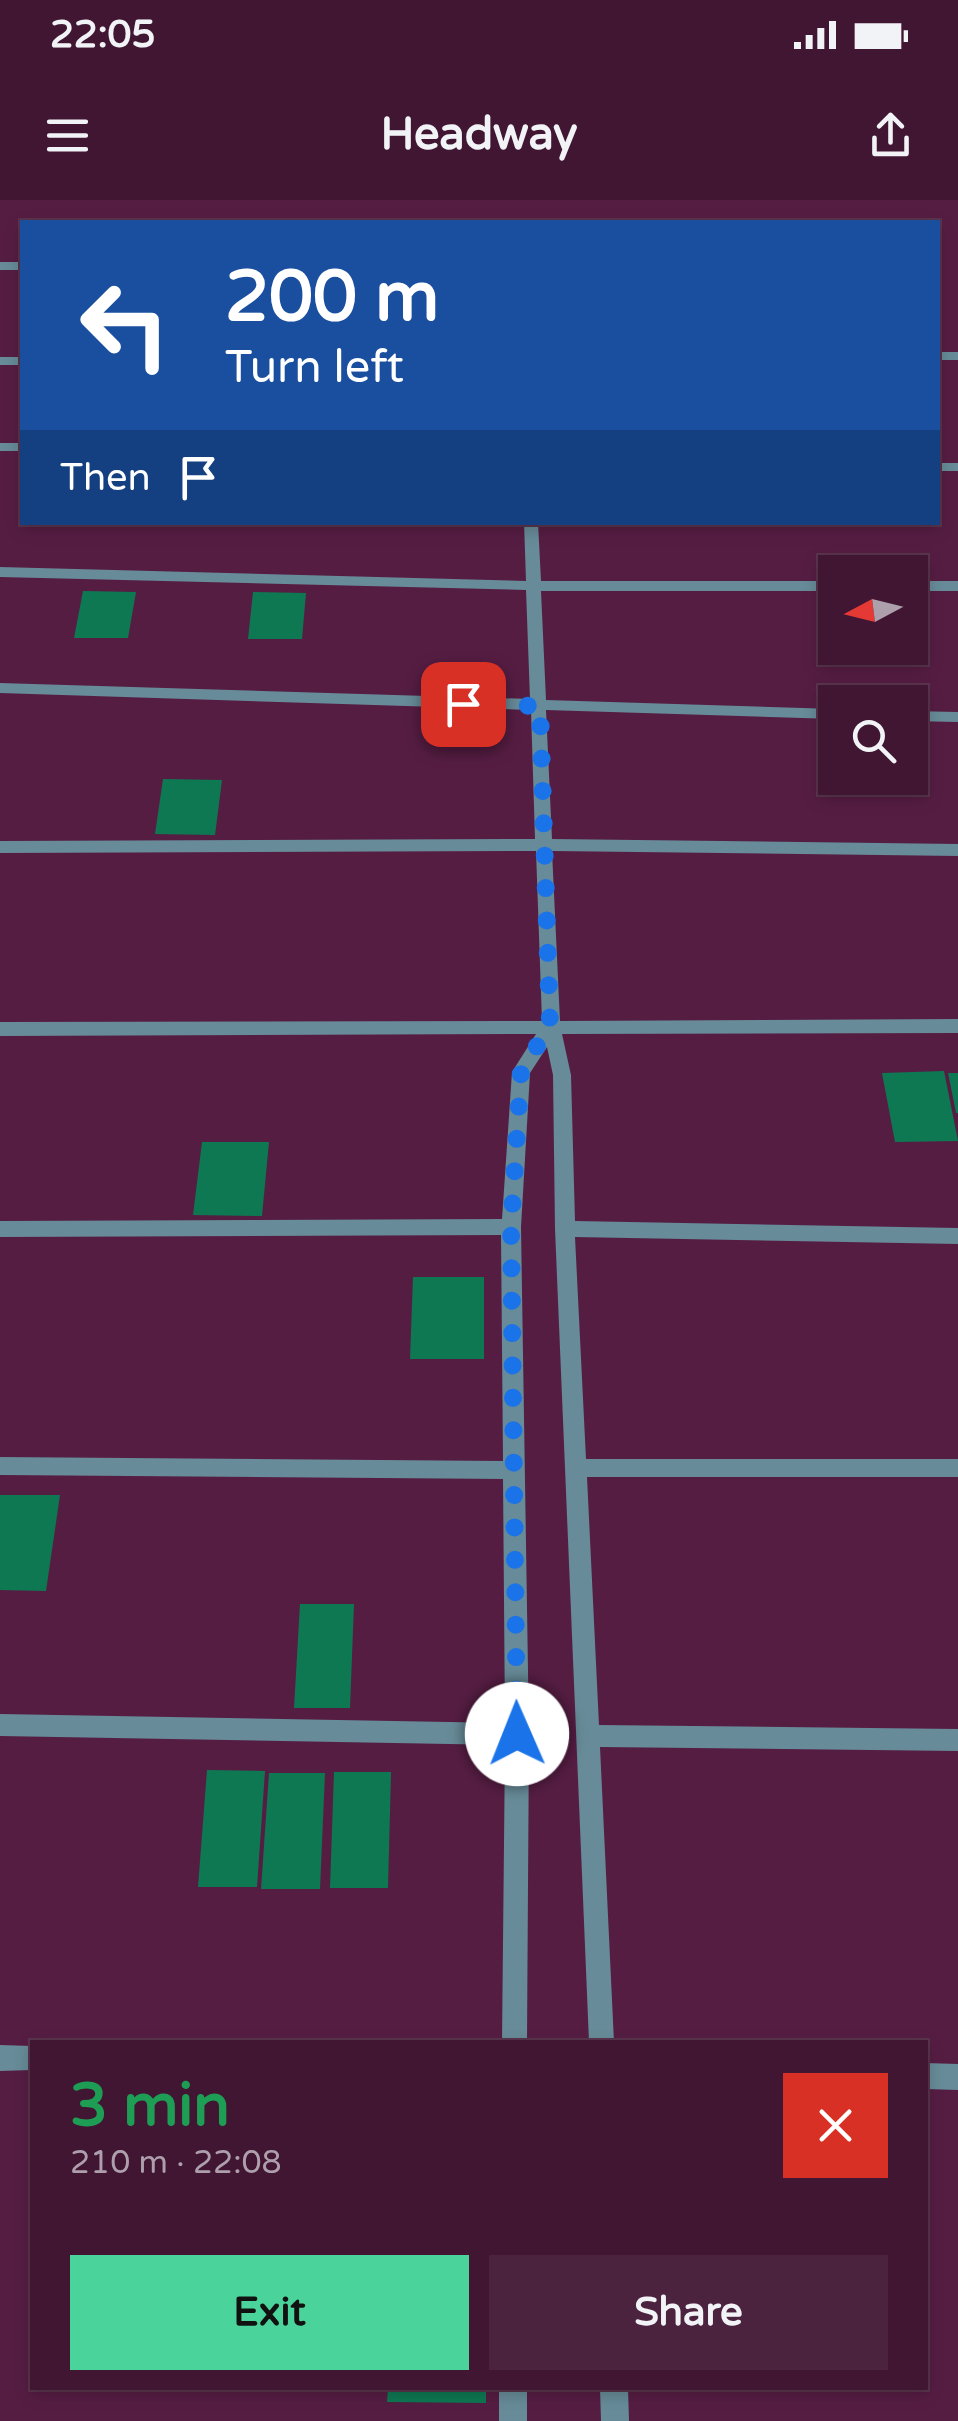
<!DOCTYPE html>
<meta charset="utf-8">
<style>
body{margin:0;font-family:"Varela Round",sans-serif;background:#4b233e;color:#f1f3f6;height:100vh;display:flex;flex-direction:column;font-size:38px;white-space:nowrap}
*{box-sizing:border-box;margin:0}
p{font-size:32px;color:#ae9fac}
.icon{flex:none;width:55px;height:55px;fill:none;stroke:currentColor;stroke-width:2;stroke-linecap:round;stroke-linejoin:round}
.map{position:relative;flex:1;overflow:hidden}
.panel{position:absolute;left:30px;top:1840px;width:898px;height:350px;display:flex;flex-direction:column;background:#401632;border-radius:0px;box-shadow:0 5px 15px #0003,0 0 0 2px #59354d}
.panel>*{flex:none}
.banner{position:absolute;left:20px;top:20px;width:920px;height:305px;border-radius:0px;box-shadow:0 5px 15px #0003,0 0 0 2px #59354d;background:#1a4fa0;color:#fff;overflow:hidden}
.needle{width:65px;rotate:263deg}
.controls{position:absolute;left:818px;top:355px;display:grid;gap:20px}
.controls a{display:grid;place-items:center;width:110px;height:110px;border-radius:0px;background:#401632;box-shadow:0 5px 15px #0003,0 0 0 2px #59354d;font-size:50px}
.pin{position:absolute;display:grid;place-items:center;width:85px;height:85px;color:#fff;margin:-42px;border-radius:20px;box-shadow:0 5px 15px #0006}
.me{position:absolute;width:110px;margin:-55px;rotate:359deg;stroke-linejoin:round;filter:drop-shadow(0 0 8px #0008)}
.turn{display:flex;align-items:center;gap:35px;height:210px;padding:0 40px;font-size:45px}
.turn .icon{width:130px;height:130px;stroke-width:2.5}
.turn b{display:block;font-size:70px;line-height:85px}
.then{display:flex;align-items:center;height:95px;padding:0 40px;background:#0003;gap:20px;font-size:38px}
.round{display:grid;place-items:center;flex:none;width:105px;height:105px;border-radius:0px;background:#4b233e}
.overview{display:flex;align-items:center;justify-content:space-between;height:170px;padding:0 40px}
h1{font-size:60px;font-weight:800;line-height:75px;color:#1e9e55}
.primary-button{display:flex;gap:20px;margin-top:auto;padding:20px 40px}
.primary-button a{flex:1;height:115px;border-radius:0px;background:#4ad49c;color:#111;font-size:40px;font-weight:800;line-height:115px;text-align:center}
.primary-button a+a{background:#4b233e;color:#f1f3f6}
.status{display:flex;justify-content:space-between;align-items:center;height:70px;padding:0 50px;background:#401632;direction:ltr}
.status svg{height:28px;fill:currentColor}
header{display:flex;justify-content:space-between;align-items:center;height:130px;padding:0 40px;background:#401632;font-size:45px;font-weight:800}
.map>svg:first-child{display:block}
</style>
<div class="status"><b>22:05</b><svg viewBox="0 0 49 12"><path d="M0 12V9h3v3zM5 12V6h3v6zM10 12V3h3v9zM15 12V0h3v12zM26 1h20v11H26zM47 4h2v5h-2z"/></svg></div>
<header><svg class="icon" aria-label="menu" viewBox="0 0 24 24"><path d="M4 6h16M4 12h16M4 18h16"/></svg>Headway<svg class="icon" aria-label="share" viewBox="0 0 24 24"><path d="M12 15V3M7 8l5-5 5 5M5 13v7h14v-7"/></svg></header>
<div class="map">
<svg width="958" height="2221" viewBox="0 0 958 2221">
<rect width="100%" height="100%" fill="#561d43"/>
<path fill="#0e7853" d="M83,391L136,392L128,438H74Z
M253,392L306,393L302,439H248Z
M163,579L222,580L215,635L155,634Z
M944,871L958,941L895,942L882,873Z
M948,873H958V913H956Z
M202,942H269L262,1016L193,1015Z
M413,1077H484V1159H410Z
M0,1295H60L46,1391L0,1390Z
M300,1404H354L350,1508H294Z
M207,1570L265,1571L257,1687H198Z
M334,1572H391L388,1688H330Z
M269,1573H325L320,1689H261Z
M388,2188H486V2203L387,2202Z"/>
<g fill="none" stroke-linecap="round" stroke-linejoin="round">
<path fill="#678b98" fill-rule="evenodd" d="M0,62H22V70H0Z
M938,152H958V160H938Z
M0,157H22V165H0Z
M0,243H22V251H0Z
M938,263H958V271H938Z
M524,322H538L541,381H835V391H541L546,500L835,509V519L546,510L552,639L958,644V656L552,651L560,821L958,819V833L562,834L571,875L575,1021L958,1028V1044L575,1037L586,1259H958V1277H587L599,1525L958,1529V1551L600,1547L614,1842H589L555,1029L553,875L547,847L530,873L521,1027L529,1534L527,1842H502L505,1545L0,1536V1514L505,1523L503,1279L0,1275V1257L503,1261L501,1035L0,1037V1021L502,1019L512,872L536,834L0,836V822L542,821L536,651L0,653V641L535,639L531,510L0,493V483L530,499L526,390L0,377V367L526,381Z
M910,381H958V391H910Z
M910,511L958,512V522L910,521Z
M0,1845L32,1846V1870L0,1871Z
M925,1863L958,1864V1890L925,1889Z
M499,2188H527V2221H499Z
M600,2188H628L629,2221H601Z"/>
</g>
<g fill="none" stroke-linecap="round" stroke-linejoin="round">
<path stroke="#1a73e8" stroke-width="18" stroke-dasharray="0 32.4" d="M463,504L540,506L550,825L521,872L511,1028L517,1534"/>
</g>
</svg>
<div class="controls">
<a><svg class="needle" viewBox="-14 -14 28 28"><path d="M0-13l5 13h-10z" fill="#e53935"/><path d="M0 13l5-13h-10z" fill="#ae9fac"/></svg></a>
<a><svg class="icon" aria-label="search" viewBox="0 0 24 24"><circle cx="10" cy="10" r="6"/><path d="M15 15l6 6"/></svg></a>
</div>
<div class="pin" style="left:463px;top:504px;background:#d93025"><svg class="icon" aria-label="arrive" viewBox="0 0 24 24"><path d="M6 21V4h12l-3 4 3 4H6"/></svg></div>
<svg class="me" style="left:517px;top:1534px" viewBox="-20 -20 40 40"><circle r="19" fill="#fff"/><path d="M0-13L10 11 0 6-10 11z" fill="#1a73e8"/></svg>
<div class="banner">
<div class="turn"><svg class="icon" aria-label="left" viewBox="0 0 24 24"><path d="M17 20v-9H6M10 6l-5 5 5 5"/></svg><div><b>200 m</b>Turn left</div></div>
<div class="then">Then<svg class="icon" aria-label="arrive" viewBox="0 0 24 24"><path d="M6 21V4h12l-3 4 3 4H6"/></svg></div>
</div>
<section class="panel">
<div class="overview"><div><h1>3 min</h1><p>210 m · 22:08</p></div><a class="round" style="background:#d93025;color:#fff"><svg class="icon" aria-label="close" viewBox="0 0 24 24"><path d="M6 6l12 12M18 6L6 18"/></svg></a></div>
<div class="primary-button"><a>Exit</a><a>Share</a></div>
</section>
</div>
